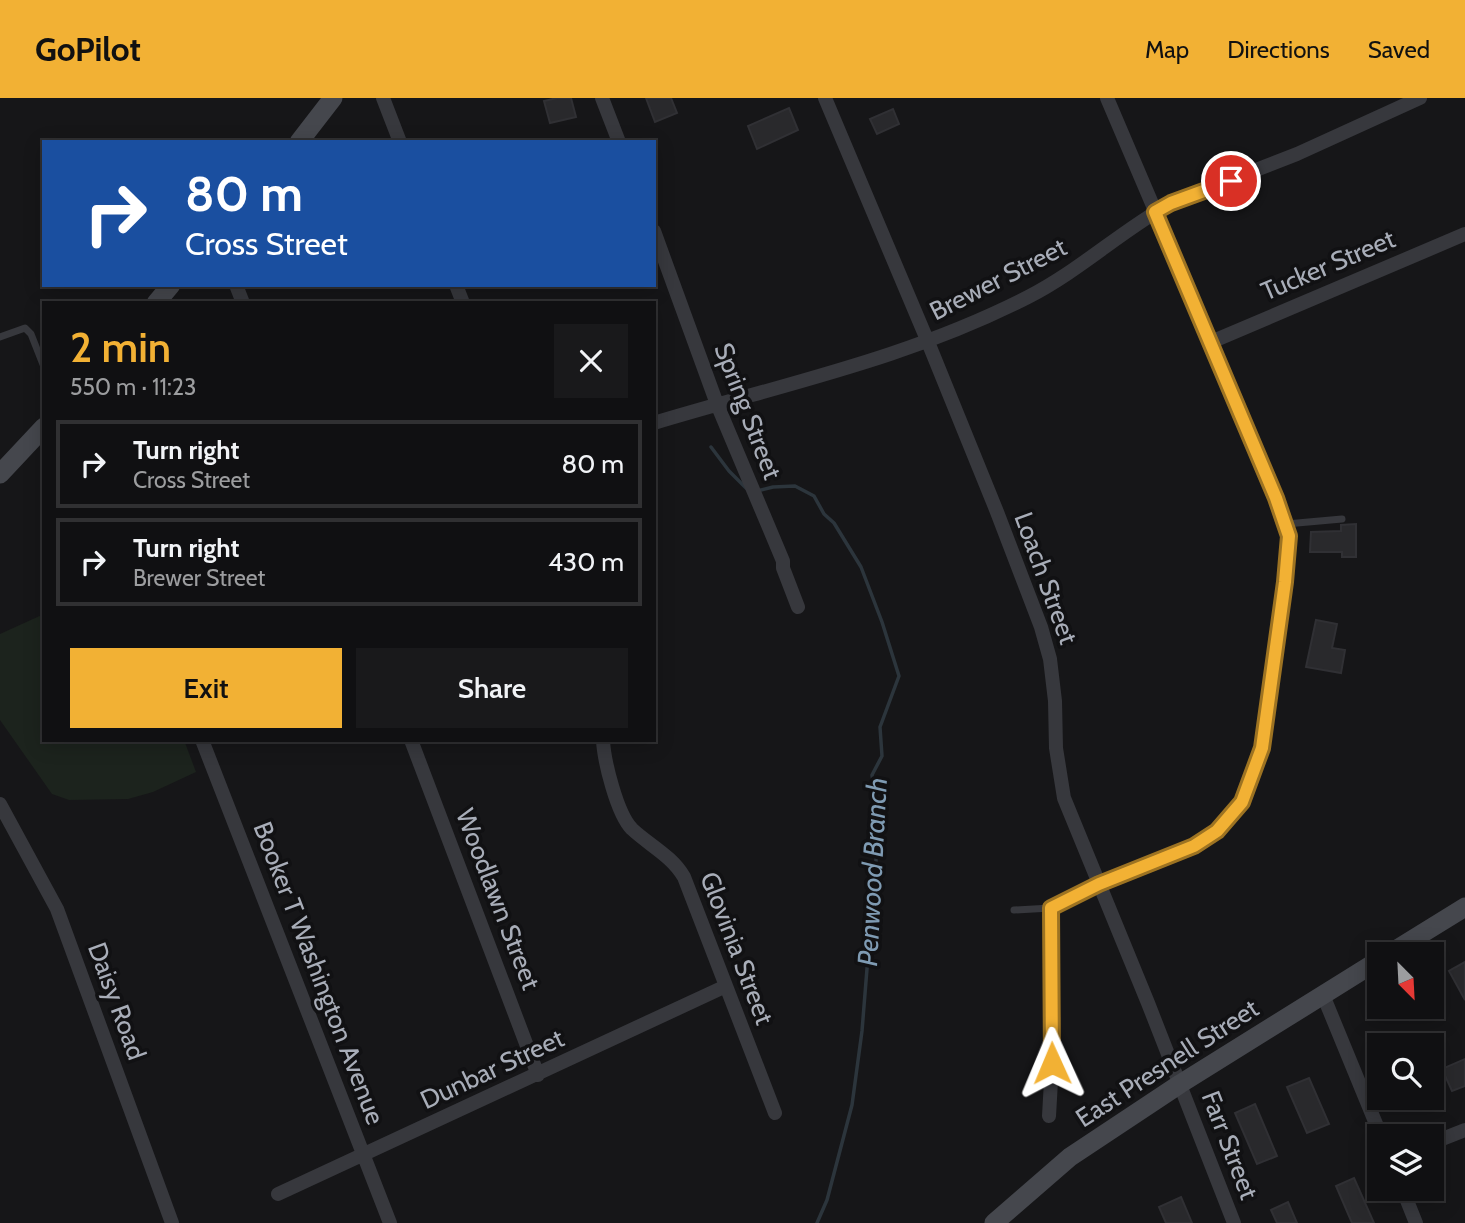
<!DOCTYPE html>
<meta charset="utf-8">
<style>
body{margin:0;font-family:Cabin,sans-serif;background:#19191b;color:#f1f3f6;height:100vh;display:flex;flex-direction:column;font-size:26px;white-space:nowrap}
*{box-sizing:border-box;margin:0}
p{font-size:23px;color:#9c9d9f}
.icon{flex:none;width:38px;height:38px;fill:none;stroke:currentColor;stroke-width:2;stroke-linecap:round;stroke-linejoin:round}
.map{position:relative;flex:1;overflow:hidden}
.sheet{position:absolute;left:42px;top:203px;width:614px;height:441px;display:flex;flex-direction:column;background:#101012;border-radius:0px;box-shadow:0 4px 18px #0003,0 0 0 2px #303032}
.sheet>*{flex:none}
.top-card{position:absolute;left:42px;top:42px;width:614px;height:147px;border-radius:0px;box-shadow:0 4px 18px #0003,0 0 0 2px #303032;background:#1a4fa0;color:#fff;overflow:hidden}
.needle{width:46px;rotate:156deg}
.buttons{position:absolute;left:1367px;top:844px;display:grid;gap:14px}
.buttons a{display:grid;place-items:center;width:77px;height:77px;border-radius:0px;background:#101012;box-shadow:0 4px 18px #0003,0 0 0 2px #303032;font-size:35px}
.pin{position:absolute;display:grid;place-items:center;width:60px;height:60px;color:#fff;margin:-30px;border:4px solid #fff;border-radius:50%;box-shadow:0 2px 7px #0007}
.me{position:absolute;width:77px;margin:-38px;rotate:359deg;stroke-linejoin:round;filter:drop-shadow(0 0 5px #0008)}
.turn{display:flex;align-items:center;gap:24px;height:147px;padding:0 28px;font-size:32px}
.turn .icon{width:91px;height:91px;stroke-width:2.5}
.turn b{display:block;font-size:49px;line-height:60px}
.round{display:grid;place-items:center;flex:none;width:74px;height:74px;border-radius:0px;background:#19191b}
.summary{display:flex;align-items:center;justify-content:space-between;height:119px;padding:0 28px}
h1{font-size:42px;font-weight:600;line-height:52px;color:#f2b134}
.primary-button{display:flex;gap:14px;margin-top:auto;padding:14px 28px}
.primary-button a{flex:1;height:80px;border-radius:0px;background:#f2b134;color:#111;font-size:28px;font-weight:600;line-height:80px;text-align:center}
.primary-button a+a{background:#19191b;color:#f1f3f6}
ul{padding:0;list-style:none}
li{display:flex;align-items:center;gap:21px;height:88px;margin:0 14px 10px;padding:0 14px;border:4px solid #303032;border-radius:0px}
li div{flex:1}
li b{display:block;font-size:26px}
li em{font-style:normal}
header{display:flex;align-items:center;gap:42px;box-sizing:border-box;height:98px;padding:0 35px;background:#f2b134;color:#111}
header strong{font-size:33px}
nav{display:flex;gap:38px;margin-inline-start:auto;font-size:24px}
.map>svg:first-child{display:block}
</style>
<header>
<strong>GoPilot</strong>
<nav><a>Map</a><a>Directions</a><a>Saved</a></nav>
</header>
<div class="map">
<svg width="1465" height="1125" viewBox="0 0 1465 1125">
<rect width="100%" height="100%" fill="#161618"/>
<path fill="#1c231d" d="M44,516V642H184L196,674L153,694L128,701L69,702L52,696L0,622V536Z"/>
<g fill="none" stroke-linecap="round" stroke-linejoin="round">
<path stroke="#2c353c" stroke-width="3.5" d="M711,349L729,373L746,390
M757,393L773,389L795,388L814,398L824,416L834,425L861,469L882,524L899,578L880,629L882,658L872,677L876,704V792L871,821L862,933L852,1007L827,1102L817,1125"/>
</g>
<path fill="#29292c" stroke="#303034" stroke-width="2" d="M557,0H571L576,19L550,25L544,3Z
M646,0H671L677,15L655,24Z
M789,10L798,32L757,51L748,28Z
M893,11L899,26L877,36L870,21Z
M1356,426V459H1342V454H1310L1311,434L1341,433V427Z
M1316,522L1337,526L1332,550L1345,552L1341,575L1306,569Z
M1465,864V902L1449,873Z
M1403,908H1438L1410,922Z
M1465,961V988L1452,993L1442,971Z
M1309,980L1329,1026L1307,1035L1287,989Z
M1255,1006L1277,1058L1257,1066L1235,1015Z
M1354,1080L1374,1125H1352L1336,1088Z
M1181,1099L1192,1125H1166L1159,1109Z
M1288,1104L1297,1125H1277L1271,1112Z"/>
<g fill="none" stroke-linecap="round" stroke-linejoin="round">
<path stroke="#37383d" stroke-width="7" d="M0,239L25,230L31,236L44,269
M1286,426L1342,421
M1014,812L1051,810"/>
<path stroke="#37383d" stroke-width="14" d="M383,0L400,44
M602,0L619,44
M825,0L928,244L997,414L1041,529L1050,561L1055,603L1056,650L1064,700L1148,905L1234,1125
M654,133L717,306L783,463V470L798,509
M236,187L243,205
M456,187L463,205
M1211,244L1465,136
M654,325C783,286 907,261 1028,199C1079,173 1121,133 1171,105L1297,56L1420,0
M202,642L390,1125
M411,642L538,977
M603,642C604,663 617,716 632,731C649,747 672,758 684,779L775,1015
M0,706L57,811L172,1125
M1323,897L1381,1038
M1049,1018L1052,965L1051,810L1099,786L1194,748L1217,733L1243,704L1262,650L1285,484L1289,438L1276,400L1211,244L1107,0
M1432,1045L1465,1032
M1402,1090L1416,1125
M278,1096L726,888"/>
<path stroke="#45474d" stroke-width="19" d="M299,44L333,0
M156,205L171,187
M0,376L44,329
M1389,856L1465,809
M994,1125L1070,1059L1180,986L1379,862"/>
</g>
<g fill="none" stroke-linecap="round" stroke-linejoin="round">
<defs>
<path id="route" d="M1052,965L1051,810L1099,786L1194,748L1217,733L1242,704L1262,650L1285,484L1289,438L1276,400L1155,114L1171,105L1231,83"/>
</defs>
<use href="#route" stroke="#9d7322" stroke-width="18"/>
<use href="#route" stroke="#f2b134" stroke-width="12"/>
</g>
<g text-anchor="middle" stroke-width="7" stroke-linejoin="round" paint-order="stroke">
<g font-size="26" fill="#a8adb8" stroke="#111113">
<text transform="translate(1328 167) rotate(-23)" y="9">Tucker Street</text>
<text transform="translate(998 181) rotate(-27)" y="9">Brewer Street</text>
<text transform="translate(748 313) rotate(69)" y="9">Spring Street</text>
<text transform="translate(1046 480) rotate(70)" y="9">Loach Street</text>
<text transform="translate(498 801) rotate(69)" y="9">Woodlawn Street</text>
<text transform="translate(737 850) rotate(69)" y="9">Glovinia Street</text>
<text transform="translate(319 875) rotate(69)" y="9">Booker T Washington Avenue</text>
<text transform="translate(117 903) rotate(70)" y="9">Daisy Road</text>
<text transform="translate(1167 965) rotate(-33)" y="9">East Presnell Street</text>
<text transform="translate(492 971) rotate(-25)" y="9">Dunbar Street</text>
<text transform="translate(1230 1047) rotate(69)" y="9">Farr Street</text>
</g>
<g font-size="28" font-style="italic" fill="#7f9bb3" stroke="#111113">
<text transform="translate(872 774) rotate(-87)" y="10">Penwood Branch</text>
</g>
</g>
</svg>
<div class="buttons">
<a><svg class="needle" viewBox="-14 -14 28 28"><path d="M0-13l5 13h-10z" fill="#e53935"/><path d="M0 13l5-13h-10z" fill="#9c9d9f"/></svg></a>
<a><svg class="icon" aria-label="search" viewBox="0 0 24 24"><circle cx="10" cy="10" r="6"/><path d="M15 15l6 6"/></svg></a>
<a><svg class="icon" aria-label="layers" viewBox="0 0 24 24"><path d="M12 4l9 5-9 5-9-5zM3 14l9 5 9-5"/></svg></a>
</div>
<div class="pin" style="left:1231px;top:83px;background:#d93025"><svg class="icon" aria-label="arrive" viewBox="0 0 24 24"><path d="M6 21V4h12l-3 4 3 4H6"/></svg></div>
<svg class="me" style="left:1052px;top:965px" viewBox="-20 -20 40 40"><path d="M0-17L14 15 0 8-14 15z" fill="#f2b134" stroke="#fff" stroke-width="4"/></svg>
<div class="top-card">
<div class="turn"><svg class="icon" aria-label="right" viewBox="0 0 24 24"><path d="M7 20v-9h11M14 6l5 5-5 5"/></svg><div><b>80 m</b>Cross Street</div></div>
</div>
<section class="sheet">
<div class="summary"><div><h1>2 min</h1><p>550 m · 11:23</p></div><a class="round"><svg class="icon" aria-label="close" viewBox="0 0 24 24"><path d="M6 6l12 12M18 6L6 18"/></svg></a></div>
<ul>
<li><svg class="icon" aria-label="right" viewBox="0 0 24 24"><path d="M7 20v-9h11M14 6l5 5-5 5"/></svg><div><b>Turn right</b><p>Cross Street</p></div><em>80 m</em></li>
<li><svg class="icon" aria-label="right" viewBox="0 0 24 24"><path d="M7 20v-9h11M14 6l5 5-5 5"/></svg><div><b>Turn right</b><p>Brewer Street</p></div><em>430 m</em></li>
</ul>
<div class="primary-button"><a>Exit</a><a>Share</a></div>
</section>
</div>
